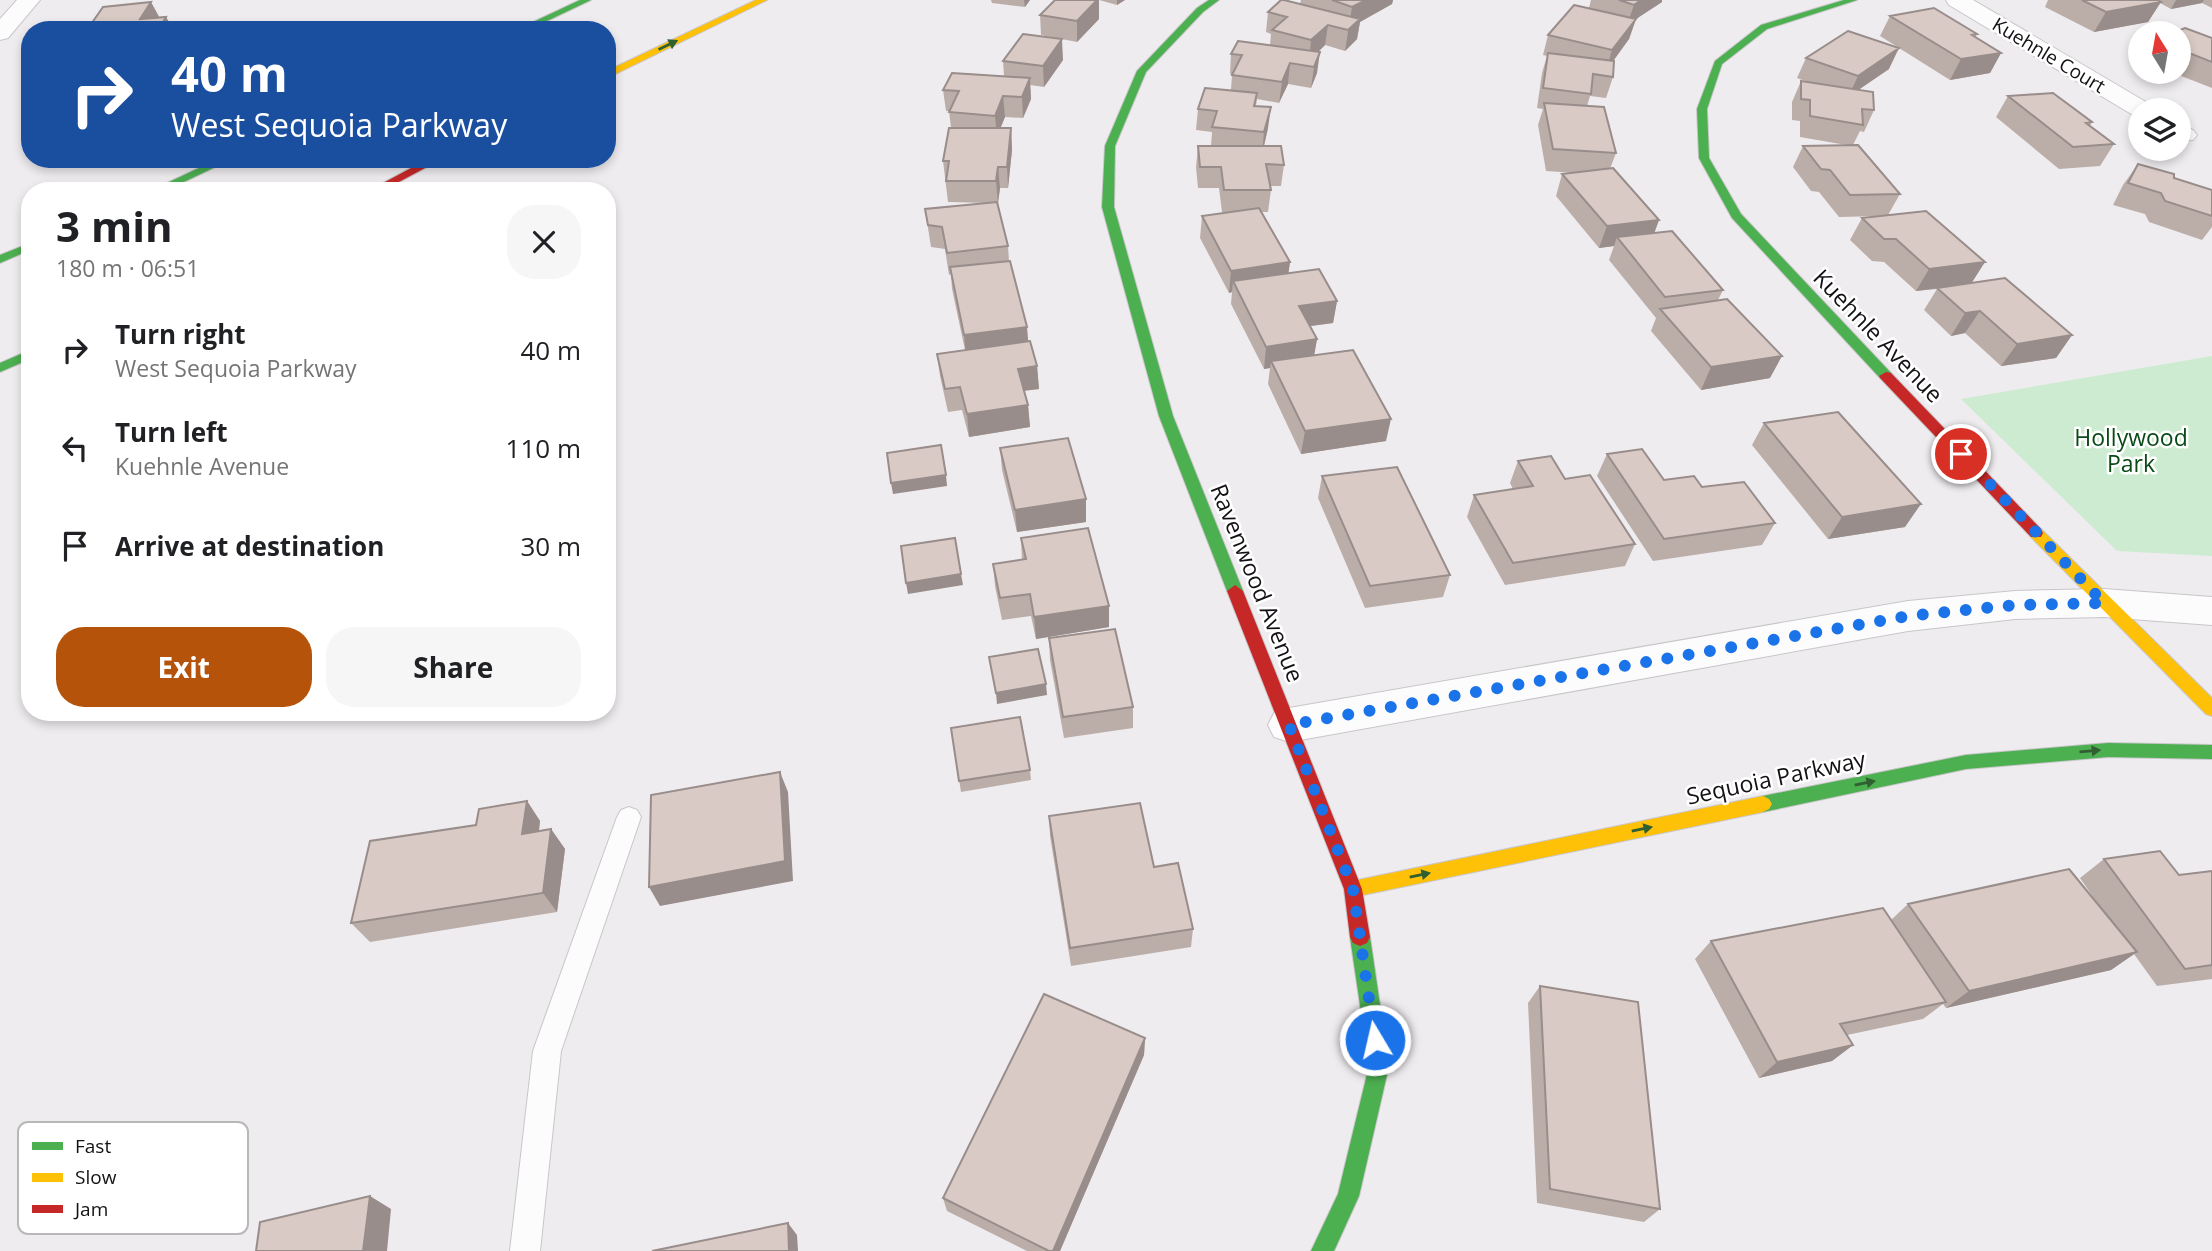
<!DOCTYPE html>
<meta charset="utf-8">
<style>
body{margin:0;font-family:"Open Sans",sans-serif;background:#f6f6f6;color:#202124;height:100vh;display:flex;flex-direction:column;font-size:26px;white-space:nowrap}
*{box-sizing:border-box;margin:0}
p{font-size:23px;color:#757577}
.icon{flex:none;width:38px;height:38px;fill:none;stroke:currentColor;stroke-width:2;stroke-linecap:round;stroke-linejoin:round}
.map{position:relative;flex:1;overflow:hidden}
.details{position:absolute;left:21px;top:182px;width:595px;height:539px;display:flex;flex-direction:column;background:#fff;border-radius:28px;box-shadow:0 4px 10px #0003}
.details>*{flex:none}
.guide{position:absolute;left:21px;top:21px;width:595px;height:147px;border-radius:28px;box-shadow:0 4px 10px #0003;background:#1a4fa0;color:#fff;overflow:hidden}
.needle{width:46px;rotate:349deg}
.controls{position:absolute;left:2128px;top:21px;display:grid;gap:14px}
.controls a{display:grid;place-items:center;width:63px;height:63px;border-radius:50%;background:#fff;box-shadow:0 4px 10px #0003;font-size:35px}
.pin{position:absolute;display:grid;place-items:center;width:60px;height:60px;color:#fff;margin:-30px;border:4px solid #fff;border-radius:50%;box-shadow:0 2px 7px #0007}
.me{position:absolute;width:77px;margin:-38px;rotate:351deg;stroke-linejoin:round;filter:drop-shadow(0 0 5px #0008)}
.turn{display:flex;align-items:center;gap:24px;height:147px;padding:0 35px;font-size:32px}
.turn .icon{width:91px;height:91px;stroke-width:2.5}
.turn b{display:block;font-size:49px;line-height:60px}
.round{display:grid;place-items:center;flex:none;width:74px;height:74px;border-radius:28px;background:#f6f6f6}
.overview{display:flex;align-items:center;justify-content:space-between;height:119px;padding:0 35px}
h1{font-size:42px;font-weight:700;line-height:52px}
.action{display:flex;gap:14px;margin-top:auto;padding:14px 35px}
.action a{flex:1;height:80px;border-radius:28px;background:#b45309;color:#fff;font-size:28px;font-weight:700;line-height:80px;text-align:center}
.action a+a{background:#f6f6f6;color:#202124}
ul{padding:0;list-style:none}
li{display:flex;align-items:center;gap:21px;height:98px;padding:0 35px}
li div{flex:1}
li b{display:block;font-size:26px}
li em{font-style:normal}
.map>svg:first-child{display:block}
</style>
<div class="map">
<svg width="2212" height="1251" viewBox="0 0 2212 1251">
<rect width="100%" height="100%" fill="#efecf0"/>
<path fill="#cdebd0" d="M2212,356V556L2117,551L1961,399Z"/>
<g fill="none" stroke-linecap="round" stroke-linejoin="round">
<defs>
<path id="lane" d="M629,807L637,810L641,817L561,1051L540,1251H510L533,1051L617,817L621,810Z"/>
<path id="street" d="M17,0H40L8,38L0,40V19Z
M1946,0H1973L2151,105L2154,110H2140V117L2133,115L1949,5Z
M2179,124L2193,130L2197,135L2193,140L2179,141Z
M2104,589L2212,597V625L2104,617L2015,619L1908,631L1289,742L1274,737L1268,725L1274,713L1289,708L1908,601L2015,591Z"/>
<path id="fast" d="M580,0H591L528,30H516Z
M1209,0H1219L1203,12L1146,72L1115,146L1114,207L1173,416L1243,591L1235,597L1227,591L1159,416L1102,207L1105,146L1137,71L1197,8Z
M1844,0H1857L1767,29L1722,64L1707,109L1709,158L1741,214L1891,373L1893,376L1886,380L1881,379L1732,218L1699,158L1697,109L1715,61L1761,25Z
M218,159H232L165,191H150Z
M30,243V250L0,263V255Z
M30,350V359L0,372V363Z
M2108,743L2212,745V759L2108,757L1966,769L1763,812L1757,809L1754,804L1757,799L1763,796L1966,755Z
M1360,928L1367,931L1370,937L1389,1066L1359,1196L1334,1251H1311L1338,1194L1369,1066L1350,937L1353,931Z"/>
<path id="slow" d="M756,0H767L607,78V71Z
M2036,528L2041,529L2212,698V716L2206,714L2031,537L2029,533L2031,529Z
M1763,796L1769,799L1772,804L1769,809L1763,812L1353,897L1346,895L1344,889L1346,883L1353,881Z"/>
<path id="jam" d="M428,159H442L382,191H368Z
M1886,372L1891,373L2041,529L2043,533L2041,537H2031L1881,379L1879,376Z
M1235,585L1243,591L1362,889L1370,937L1367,943L1360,946L1353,943L1350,937L1344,889L1227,591Z"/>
</defs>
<use href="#lane" stroke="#c8c6c9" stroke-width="2"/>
<use href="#street" stroke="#c8c6c9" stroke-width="2"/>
<use href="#fast" stroke="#c8c6c9" stroke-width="2"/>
<use href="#slow" stroke="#c8c6c9" stroke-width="2"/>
<use href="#jam" stroke="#c8c6c9" stroke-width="2"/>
<use href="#lane" fill="#fdfcfd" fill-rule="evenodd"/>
<use href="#street" fill="#fdfcfd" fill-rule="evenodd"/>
<use href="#fast" fill="#4caf50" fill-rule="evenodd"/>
<use href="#slow" fill="#ffc107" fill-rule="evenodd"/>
<use href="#jam" fill="#c62828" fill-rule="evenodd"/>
</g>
<path fill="#bbaea9" d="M991,0H1030L1025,7L992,3Z
M1099,0H1125L1117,5Z
M1301,0H1393L1392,4L1360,22L1357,39L1345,51L1325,45L1318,52L1317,73L1311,88L1288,84L1279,103L1257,99L1256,106L1268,128L1264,146L1284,165L1281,186H1270L1271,190L1268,212H1261L1290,262L1288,274L1337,301L1333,323L1310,326L1317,339L1314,355L1386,441L1301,454L1268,384L1270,368L1264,369L1231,304L1232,292L1229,293L1200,238L1202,216L1231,212H1222L1219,188H1198L1196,167L1198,146H1211L1212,132L1196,130L1198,109L1231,90L1232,75L1230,74L1231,54L1270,45L1271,34L1266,32L1268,12L1300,4Z
M1591,0H1662V2L1636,19L1629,39L1613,61V77L1606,98L1590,96L1587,106L1616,153L1610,169L1659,220L1654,233L1723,290L1718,300L1770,378L1701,390L1651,331L1656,318L1609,260L1614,246L1599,248L1556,196L1562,174L1576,173L1546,171L1538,125L1543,109L1537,108L1542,73L1547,56L1543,55L1548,35L1589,8Z
M2048,0H2212V8L2202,3L2171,9L2160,3L2148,22L2094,32L2045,7Z
M1040,15L1099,19L1077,42L1041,35Z
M1890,16L1977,34L1975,37L2001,53L1990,73L1950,80L1880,36Z
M2179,33L2212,38V88L2171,72H2179Z
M1806,58L1889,69L1858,90L1874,110L1864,132L1860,131L1853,145L1900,194L1888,215L1972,283L2072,335L2056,358L2001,366L1965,333L1951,336L1924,310L1937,289L1916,291L1884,262L1872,261L1850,240L1862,218L1882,216L1839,217L1819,192L1811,191L1793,167L1803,146L1846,145L1800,137V121L1792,120V102L1801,81L1808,82L1797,78Z
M1063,60L1044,87L1030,85L1031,99L1023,118L1005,117L1000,128H1011L1012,150L1008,188H1000L998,203L1008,246L1009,261L1028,341L1037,366L1039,389L1024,391L1028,405L1030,427L969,437L962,410L948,412L940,376L937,354L965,350L952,289L951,274L949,275L945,249L931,247L925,209L989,203L948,202L943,161L951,128L949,111H946L943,90L1004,76L1003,61Z
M2008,96L2092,122L2090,126L2114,144L2100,166L2059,169L1996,117Z
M2138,164L2174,178L2212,190V227L2202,240L2149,222L2145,214L2113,205L2123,185Z
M1764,423L1905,527L1828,539L1752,445Z
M1000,448L1086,499V522L1017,532L1002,470Z
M1607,454L1664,480L1775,523L1762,545L1653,561L1597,476Z
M1518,461L1565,479L1635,544L1625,566L1505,585L1467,517L1474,495L1513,489L1510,483Z
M1322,476L1450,575L1443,597L1365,608L1318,498Z
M1021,538L1109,606V627L1036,639L1031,616L1002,620L995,586L993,564L1022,560Z
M1049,638L1133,707V728L1064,738L1050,660Z
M951,728L1030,770L1031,780L961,792Z
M527,801L540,821L539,831L551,829L565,849L557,912L370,942L351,923L476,825Z
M1049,816L1154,867L1193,929L1191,947L1071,966L1050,836Z
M2104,859L2179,875L2212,871V979L2157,986L2134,954L2111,970L1946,1008L1943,1004L1923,1019L1847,1035L1853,1045L1832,1061L1759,1078L1695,959L1711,941L1891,920L1908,904L2100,907L2080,878Z
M1540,986L1660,1209L1644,1222L1537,1203L1528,1003Z
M1145,1038L1144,1055L1060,1251H1027L947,1211L943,1198Z"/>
<path fill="#988d8a" d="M1024,0H1030L1025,7Z
M1097,0H1099V19L1077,42V21Z
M1117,0H1125L1117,5Z
M1366,0H1393L1392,4L1360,22L1357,39L1345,51L1352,7Z
M1641,0H1662V2L1636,19L1629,39L1606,71L1612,50L1627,25L1634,5Z
M2176,0H2204L2202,3L2171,9Z
M151,2L162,22L140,19Z
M2161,2L2148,22L2094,32L2106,12Z
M166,17L174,30H158Z
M1328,25L1325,45L1309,61L1311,40Z
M1062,39L1063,60L1044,87L1043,66Z
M1899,48L1889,69L1848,97L1858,76Z
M1320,52L1317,73L1311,88L1314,67Z
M2001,53L1990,73L1950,80L1961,59Z
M1290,63L1288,84L1279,103L1282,82Z
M1030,78L1031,99L1023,118L1022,97Z
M1003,96L1005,117L997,137L995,116Z
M1271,107L1268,128L1262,154L1264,132Z
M1011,128L1012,150L1008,188L1007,167Z
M998,167L1000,188L998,203L996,181Z
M1659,220L1651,242L1617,237L1614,246L1599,248L1607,226Z
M1290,262L1287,284L1233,281L1232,292L1229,293L1231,271Z
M1985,262L1971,284L1916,291L1929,269Z
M1337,301L1333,323L1296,328L1299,306Z
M1980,311L1965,333L1951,336L1965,313Z
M1027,327L1029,350L966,358L964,335Z
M2072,335L2056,358L2001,366L2017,344Z
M1317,339L1313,362L1271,361L1270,368L1264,369L1266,347Z
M1782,356L1770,378L1701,390L1711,367Z
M1037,366L1039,389L1020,391L1018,369Z
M1028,405L1030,427L969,437L967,414Z
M1391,419L1386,441L1301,454L1305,431Z
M946,475L947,486L893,494L891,483Z
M1086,499V522L1017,532L1015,510Z
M1921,504L1905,527L1828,539L1842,517Z
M961,574L963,585L908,594L906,583Z
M1109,606V627L1036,639L1034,617Z
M1046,684L1047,695L997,704L996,693Z
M780,772L788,792L793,881L660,906L649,887Z
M527,801L540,821L536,853L522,834Z
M551,829L565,849L557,912L543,893Z
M2137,952L2111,970L1946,1008L1969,991Z
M1145,1038L1144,1055L1060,1251H1053Z
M1853,1045L1832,1061L1759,1078L1777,1062Z
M370,1196L391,1209L387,1251H363Z
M788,1223L797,1235L798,1251H789Z"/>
<path fill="#d9cac5" stroke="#988d8a" stroke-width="2" d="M1055,0H1097L1077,21L1040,15Z
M1281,0H1284L1360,19L1348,30L1328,25L1311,40L1272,30L1287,17L1268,12Z
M1332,0H1366L1352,7Z
M1619,0H1641L1634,5Z
M2082,0H2158L2161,2L2106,12Z
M151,2L140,19L166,17L158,30H87L103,7Z
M1574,5L1636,19L1612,50L1548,35Z
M1934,8L1977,34L1972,35L2001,53L1961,59L1890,16Z
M2185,28L2212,38V62L2179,49V33H2173Z
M1848,31L1899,48L1858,76L1806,58Z
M1023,34L1062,39L1043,66L1003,61Z
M1238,41L1320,52L1314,67L1290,63L1282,82L1232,75L1242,55L1231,54Z
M1548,53L1614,61L1613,77L1593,74L1591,94L1543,88Z
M952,73L1030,78L1022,97L1003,96L995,116L949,112L959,91L943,90Z
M1801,81L1873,92L1874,110L1862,109L1863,125L1810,116V100L1801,99Z
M1205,88L1257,93L1254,106L1271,107L1264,132L1212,127L1217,111L1198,109Z
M2053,93L2092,122L2086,123L2114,144L2073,147L2008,96Z
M1544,103L1604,107L1616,153L1553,149Z
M949,128H1011L1007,167H998L996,181H946L949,161H943Z
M1858,145L1900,194L1850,195L1830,170L1821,169L1803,146Z
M1198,146H1281L1284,165L1266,164L1271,190H1224L1221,167H1200Z
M2138,164L2174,174V178L2212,190V216L2165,201L2161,193L2128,183Z
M1613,168L1659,220L1607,226L1562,174Z
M997,202L1008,246L947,253L942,227L928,225L925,209Z
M1259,208L1290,262L1231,271L1202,216Z
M1926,211L1985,262L1929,269L1896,239H1884L1862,218Z
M1672,231L1723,290L1665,297L1617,237Z
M1010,261L1027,327L964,335L950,267Z
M1319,269L1337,301L1299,306L1317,339L1266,347L1233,281Z
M2005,278L2072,335L2017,344L1980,311L1965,313L1937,288Z
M1727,299L1782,356L1711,367L1660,309Z
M1030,341L1037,366L1018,369L1028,405L967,414L960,387L945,389L937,354Z
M1353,350L1391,419L1305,431L1271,361Z
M1838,412L1921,504L1842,517L1764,423Z
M1068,438L1086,499L1015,510L1000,448Z
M941,445L946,475L891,483L887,453Z
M1642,449L1664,480L1694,476L1702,487L1744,482L1775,523L1664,539L1607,454Z
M1551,456L1565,479L1590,475L1635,544L1513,563L1474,495L1533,486L1518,461Z
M1397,467L1450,575L1370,586L1322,476Z
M1088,528L1109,606L1034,617L1030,594L1000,598L993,564L1026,559L1021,538Z
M955,538L961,574L906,583L901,546Z
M1115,629L1133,707L1063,717L1049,638Z
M1038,649L1046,684L996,693L989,657Z
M1020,717L1030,770L959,781L951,728Z
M780,772L785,861L649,887L651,795Z
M527,801L522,834L551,829L543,893L351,923L370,841L476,825L479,809Z
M1140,803L1154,867L1178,863L1193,929L1070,948L1049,816Z
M2160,851L2179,875L2212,871V965L2185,969L2104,859Z
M2069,869L2137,952L1969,991L1908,904Z
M1883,908L1946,1002L1840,1024L1853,1045L1777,1062L1711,941Z
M1540,986L1638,1002L1660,1209L1550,1189Z
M1044,994L1145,1038L1053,1251H1049L943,1198Z
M370,1196L363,1251H256L260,1222Z
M788,1223L789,1251H652Z"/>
<defs><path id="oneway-solid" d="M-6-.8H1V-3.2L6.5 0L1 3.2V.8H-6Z" transform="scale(1.75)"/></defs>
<g fill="#306032">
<use href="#oneway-solid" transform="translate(668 45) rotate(-26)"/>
<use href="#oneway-solid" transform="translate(2090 751) rotate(-5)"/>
<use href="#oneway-solid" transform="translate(1865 783) rotate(-12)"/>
<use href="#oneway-solid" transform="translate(1642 829) rotate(-12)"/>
<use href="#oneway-solid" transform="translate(1420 875) rotate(-12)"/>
</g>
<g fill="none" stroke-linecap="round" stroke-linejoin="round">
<path stroke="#1a73e8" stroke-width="12" stroke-dasharray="0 21.6" d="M1375,1040L1353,889L1289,725L1908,616L2015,605L2104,603L1961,454"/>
</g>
<g text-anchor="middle" stroke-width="5" stroke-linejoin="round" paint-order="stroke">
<g font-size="19" fill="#141114" stroke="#fff">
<text transform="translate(2049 55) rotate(31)" y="7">Kuehnle Court</text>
</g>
<g font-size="23" fill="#141114" stroke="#fff">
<text transform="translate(1878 336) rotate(46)" y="8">Kuehnle Avenue</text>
<text transform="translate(1257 583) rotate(68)" y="8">Ravenwood Avenue</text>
<text transform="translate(1776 778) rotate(-12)" y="8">Sequoia Parkway</text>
</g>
<g font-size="23" fill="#0a4a18" stroke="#fff">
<text x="2131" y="446">Hollywood<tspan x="2131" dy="26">Park</tspan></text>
</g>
</g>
<rect x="18" y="1122" width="230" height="112" rx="10" fill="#fff" stroke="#b8b8b8" stroke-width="2"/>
<rect x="32" y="1142" width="31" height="8" fill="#4caf50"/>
<rect x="32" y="1173" width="31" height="9" fill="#ffc107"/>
<rect x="32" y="1205" width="31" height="8" fill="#c62828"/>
<g font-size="19" fill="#141114">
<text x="75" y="1153">Fast</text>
<text x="75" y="1184">Slow</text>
<text x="75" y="1216">Jam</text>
</g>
</svg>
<div class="controls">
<a><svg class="needle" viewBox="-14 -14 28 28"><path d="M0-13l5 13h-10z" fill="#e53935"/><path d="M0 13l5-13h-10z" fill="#757577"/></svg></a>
<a><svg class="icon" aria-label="layers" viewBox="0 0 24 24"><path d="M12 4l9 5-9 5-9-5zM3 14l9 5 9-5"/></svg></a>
</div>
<div class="pin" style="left:1961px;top:454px;background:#d93025"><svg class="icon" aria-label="arrive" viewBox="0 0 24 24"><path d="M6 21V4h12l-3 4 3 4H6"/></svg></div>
<svg class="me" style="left:1375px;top:1040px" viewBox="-20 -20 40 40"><circle r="17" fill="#1a73e8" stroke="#fff" stroke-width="3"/><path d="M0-11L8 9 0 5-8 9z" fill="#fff"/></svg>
<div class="guide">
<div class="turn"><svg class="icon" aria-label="right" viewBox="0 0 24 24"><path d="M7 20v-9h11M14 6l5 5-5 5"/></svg><div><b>40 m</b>West Sequoia Parkway</div></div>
</div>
<section class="details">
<div class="overview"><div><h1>3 min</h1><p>180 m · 06:51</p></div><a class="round"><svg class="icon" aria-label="close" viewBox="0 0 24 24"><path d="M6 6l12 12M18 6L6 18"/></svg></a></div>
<ul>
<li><svg class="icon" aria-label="right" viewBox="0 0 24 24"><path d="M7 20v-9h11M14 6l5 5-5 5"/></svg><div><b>Turn right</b><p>West Sequoia Parkway</p></div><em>40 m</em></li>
<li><svg class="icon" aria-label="left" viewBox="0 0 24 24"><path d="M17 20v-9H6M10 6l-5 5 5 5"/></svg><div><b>Turn left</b><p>Kuehnle Avenue</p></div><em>110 m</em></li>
<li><svg class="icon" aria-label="arrive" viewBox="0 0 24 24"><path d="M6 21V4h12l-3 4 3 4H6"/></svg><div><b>Arrive at destination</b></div><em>30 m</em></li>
</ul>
<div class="action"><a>Exit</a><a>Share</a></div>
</section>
</div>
